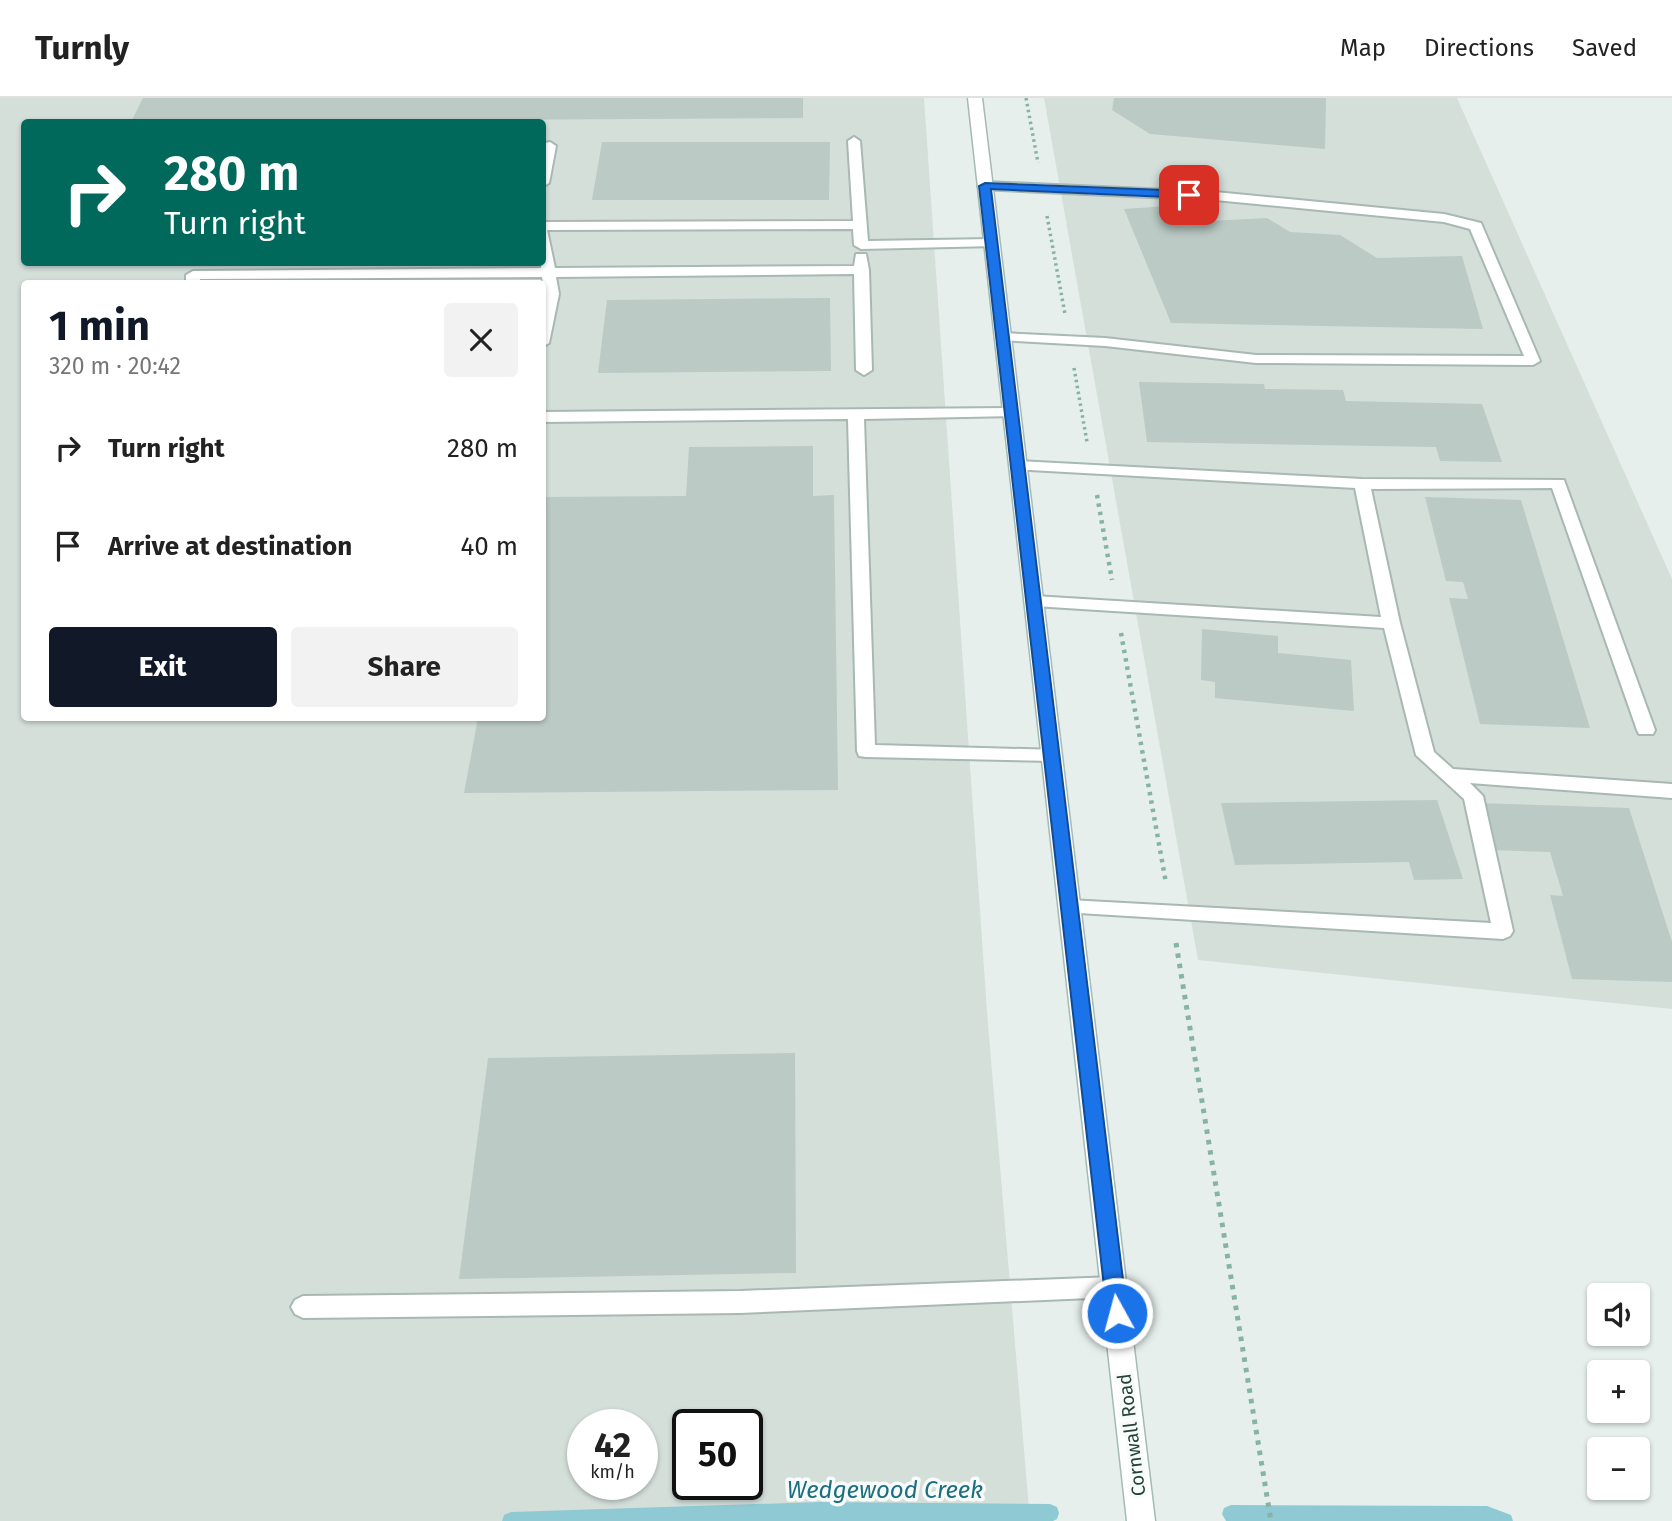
<!DOCTYPE html>
<meta charset="utf-8">
<style>
body{margin:0;font-family:"Fira Sans",sans-serif;background:#f2f2f2;color:#222;height:100vh;display:flex;flex-direction:column;font-size:26px;white-space:nowrap}
*{box-sizing:border-box;margin:0}
p{font-size:23px;color:#767676}
.icon{flex:none;width:38px;height:38px;fill:none;stroke:currentColor;stroke-width:2;stroke-linecap:round;stroke-linejoin:round}
.map{position:relative;flex:1;overflow:hidden}
.side{position:absolute;left:21px;top:182px;width:525px;height:441px;display:flex;flex-direction:column;background:#fff;border-radius:7px;box-shadow:0 2px 5px #0004}
.side>*{flex:none}
.hud{position:absolute;left:21px;top:21px;width:525px;height:147px;border-radius:7px;box-shadow:0 2px 5px #0004;background:#00695c;color:#fff;overflow:hidden}
.buttons{position:absolute;left:1587px;top:1185px;display:grid;gap:14px}
.buttons a{display:grid;place-items:center;width:63px;height:63px;border-radius:7px;background:#fff;box-shadow:0 2px 5px #0004;font-size:35px}
.speed{position:absolute;left:567px;top:1311px;display:flex;gap:14px;font-size:35px;font-weight:700;text-align:center}
.speed>*{display:grid;place-content:center;width:91px;height:91px;border-radius:50%;background:#fff;box-shadow:0 2px 5px #0004;line-height:1}
.speed small{font-size:18px;font-weight:400}
.speed .limit{border:4px solid #111;border-radius:10px;background:#fff;color:#111}
.pin{position:absolute;display:grid;place-items:center;width:60px;height:60px;color:#fff;margin:-30px;border-radius:14px;box-shadow:0 4px 10px #0006}
.me{position:absolute;width:77px;margin:-38px;rotate:353deg;stroke-linejoin:round;filter:drop-shadow(0 0 5px #0008)}
.turn{display:flex;align-items:center;gap:24px;height:147px;padding:0 28px;font-size:32px}
.turn .icon{width:91px;height:91px;stroke-width:2.5}
.turn b{display:block;font-size:49px;line-height:60px}
.round{display:grid;place-items:center;flex:none;width:74px;height:74px;border-radius:7px;background:#f2f2f2}
.head{display:flex;align-items:center;justify-content:space-between;height:119px;padding:0 28px}
h1{font-size:42px;font-weight:700;line-height:52px;color:#111827}
.primary-button{display:flex;gap:14px;margin-top:auto;padding:14px 28px}
.primary-button a{flex:1;height:80px;border-radius:7px;background:#111827;color:#fff;font-size:28px;font-weight:700;line-height:80px;text-align:center}
.primary-button a+a{background:#f2f2f2;color:#222}
ul{padding:0;list-style:none}
li{display:flex;align-items:center;gap:21px;height:98px;padding:0 28px}
li div{flex:1}
li b{display:block;font-size:26px}
li em{font-style:normal}
header{display:flex;align-items:center;gap:42px;box-sizing:border-box;height:98px;padding:0 35px;background:#fff;border-bottom:2px solid #e0e0e0}
header strong{font-size:33px}
nav{display:flex;gap:38px;margin-inline-start:auto;font-size:24px}
.map>svg:first-child{display:block}
</style>
<header>
<strong>Turnly</strong>
<nav><a>Map</a><a>Directions</a><a>Saved</a></nav>
</header>
<div class="map">
<svg width="1672" height="1423" viewBox="0 0 1672 1423">
<rect width="100%" height="100%" fill="#e6efeb"/>
<path fill="#d4dfda" fill-rule="evenodd" d="M0,0H924L987,914L1030,1423H0ZM24,24H542V164H24ZM24,186H542V620H24ZM583,1326H642V1386H583ZM688,1326H747V1386H688Z
M1044,0H1457L1672,481V911L1198,862Z"/>
<g fill="none" stroke-linecap="round" stroke-linejoin="round">
<path fill="#8ec9d4" fill-rule="evenodd" d="M820,1404L1050,1406L1057,1409L1059,1415L1057,1421L1053,1423H502L504,1417L511,1414Z
M1231,1407L1487,1408L1511,1417L1513,1423H1226L1222,1416L1224,1410Z"/>
</g>
<path fill="#bbcac4" d="M143,0H803V20L131,24Z
M1114,0H1326L1325,51L1150,36L1112,12Z
M602,44H830L829,102H592Z
M1197,106L1210,123L1267,120L1290,134L1340,137L1377,160L1462,158L1483,231L1171,225L1124,111Z
M830,200L831,273L598,275L607,202Z
M1139,284L1264,286L1265,291L1343,292L1346,303L1482,306L1502,364L1440,363L1436,349L1147,344Z
M813,348V398L834,397L838,692L464,695L478,620H542V399L686,398L689,349Z
M1425,399L1521,402L1590,630L1480,626L1449,500L1468,501L1463,484L1446,483Z
M1202,531L1278,538V555L1351,562L1354,613L1215,600V584L1201,582Z
M1437,702L1463,781L1414,782L1409,764L1235,767L1221,705Z
M1477,705L1629,710L1672,844V884L1572,881L1550,797L1563,798L1550,754L1489,752Z
M795,955L796,1175L459,1181L488,960Z"/>
<g fill="none" stroke-linecap="round" stroke-linejoin="round">
<defs>
<path id="service" d="M854,39L860,43L868,143L992,141L999,145L997,148L861,151L854,147L853,131L547,132L555,170L854,168L856,156H866L869,172L872,272L864,277L856,272L854,176L556,179L559,196L549,245L542,249L545,196L542,179L200,181V186H186V177L193,173L541,170L542,124L853,123L848,43Z
M550,44L556,48L549,85L542,89V53L545,45Z
M985,84L1215,94L1444,116L1481,125L1540,263L1533,267L1256,265L1105,248L998,242L996,239L1003,235L1105,240L1256,257L1524,258L1470,131L1444,124L1215,102L980,91L978,88Z
M1011,310L1019,315L1016,318L864,321L875,647L1059,652L1061,657L1059,662L1052,663L866,659L859,658L857,653L848,321L542,324V314Z
M1018,363L1362,381L1564,382L1655,632L1653,636H1639L1637,632L1552,390L1371,391L1400,525L1434,654L1453,671L1672,686V700L1470,685L1483,698L1513,833L1510,838L1503,841L1062,814L1059,809L1062,804L1069,802L1491,825L1464,701L1416,657L1384,530L1034,508L1025,503L1034,498L1381,519L1355,390L1012,371L1010,368Z
M1114,1179L1122,1182L1126,1189L1122,1196L1114,1199L740,1215L303,1220L295,1216L291,1209L295,1202L303,1198L740,1193Z"/>
<path id="secondary" d="M968,0H982L1155,1423H1127Z"/>
</defs>
<use href="#service" stroke="#a8b8b2" stroke-width="4"/>
<use href="#secondary" stroke="#a4bbb3" stroke-width="3"/>
<path stroke="#86b3a5" stroke-width="3.5" stroke-dasharray="2.5 3.5" stroke-linecap="butt" d="M1026,0L1038,65
M1047,118L1065,216
M1074,270L1087,344"/>
<path stroke="#86b3a5" stroke-width="4.5" stroke-dasharray="3.5 5" stroke-linecap="butt" d="M1097,397L1112,482
M1121,535L1166,785"/>
<path stroke="#86b3a5" stroke-width="5" stroke-dasharray="4.5 6" stroke-linecap="butt" d="M1176,845L1271,1423"/>
<use href="#service" fill="#fff" fill-rule="evenodd"/>
<use href="#secondary" fill="#fff" fill-rule="evenodd"/>
</g>
<path fill="#1a73e8" stroke="#114b97" stroke-width="2" d="M985,85L1189,93L1195,97L1189,100L991,91L1127,1215L1124,1221L1117,1224L1110,1221L1107,1215L979,88Z"/>
<g text-anchor="middle" stroke-width="7" stroke-linejoin="round" paint-order="stroke">
<g font-size="19" fill="#24423a" stroke="#f7fbf9">
<text transform="translate(1131 1337) rotate(-97)" y="7">Cornwall Road</text>
</g>
<g font-size="24" font-style="italic" fill="#1c6f80" stroke="#f7fbf9">
<text x="885" y="1400">Wedgewood Creek</text>
</g>
</g>
</svg>
<div class="buttons">
<a><svg class="icon" aria-label="sound" viewBox="0 0 24 24"><path d="M4 9h4l5-4v14l-5-4H4zM17 9q2 3 0 6"/></svg></a>
<a>+</a>
<a>−</a>
</div>
<div class="speed"><div>42<small>km/h</small></div><div class="limit">50</div></div>
<div class="pin" style="left:1189px;top:97px;background:#d93025"><svg class="icon" aria-label="arrive" viewBox="0 0 24 24"><path d="M6 21V4h12l-3 4 3 4H6"/></svg></div>
<svg class="me" style="left:1117px;top:1215px" viewBox="-20 -20 40 40"><circle r="17" fill="#1a73e8" stroke="#fff" stroke-width="3"/><path d="M0-11L8 9 0 5-8 9z" fill="#fff"/></svg>
<div class="hud">
<div class="turn"><svg class="icon" aria-label="right" viewBox="0 0 24 24"><path d="M7 20v-9h11M14 6l5 5-5 5"/></svg><div><b>280 m</b>Turn right</div></div>
</div>
<section class="side">
<div class="head"><div><h1>1 min</h1><p>320 m · 20:42</p></div><a class="round"><svg class="icon" aria-label="close" viewBox="0 0 24 24"><path d="M6 6l12 12M18 6L6 18"/></svg></a></div>
<ul>
<li><svg class="icon" aria-label="right" viewBox="0 0 24 24"><path d="M7 20v-9h11M14 6l5 5-5 5"/></svg><div><b>Turn right</b></div><em>280 m</em></li>
<li><svg class="icon" aria-label="arrive" viewBox="0 0 24 24"><path d="M6 21V4h12l-3 4 3 4H6"/></svg><div><b>Arrive at destination</b></div><em>40 m</em></li>
</ul>
<div class="primary-button"><a>Exit</a><a>Share</a></div>
</section>
</div>
